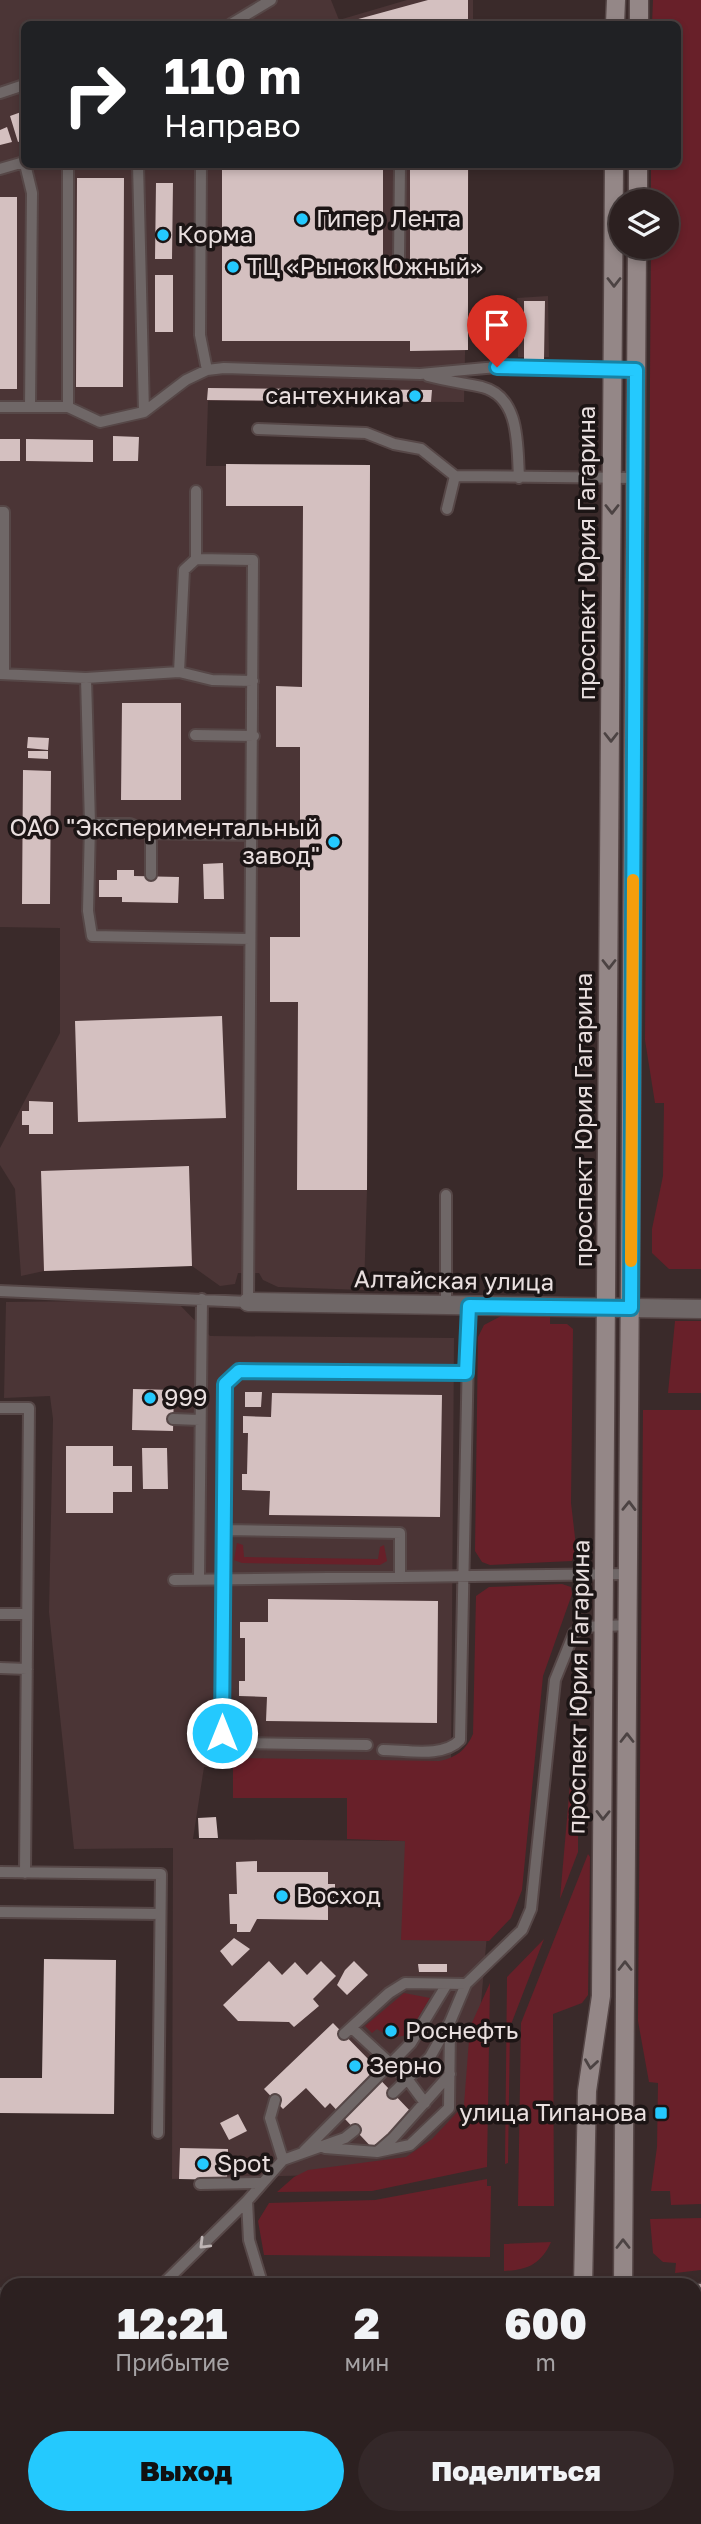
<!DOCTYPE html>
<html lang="ru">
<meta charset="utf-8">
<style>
body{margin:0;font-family:"Golos Text",sans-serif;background:#342829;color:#f1f3f6;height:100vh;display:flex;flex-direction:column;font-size:26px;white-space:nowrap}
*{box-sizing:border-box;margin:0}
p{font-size:23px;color:#a6a3a5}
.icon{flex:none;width:38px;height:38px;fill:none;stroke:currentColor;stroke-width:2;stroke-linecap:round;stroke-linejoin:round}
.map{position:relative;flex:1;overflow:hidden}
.drawer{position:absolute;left:0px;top:2278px;width:702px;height:247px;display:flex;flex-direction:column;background:#2c2020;border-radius:21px 21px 0 0;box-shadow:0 4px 10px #0003,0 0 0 2px #483e3e}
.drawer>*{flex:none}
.hud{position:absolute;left:21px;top:21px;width:660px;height:147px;border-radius:10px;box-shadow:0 4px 10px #0003,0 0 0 2px #483e3e;background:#202124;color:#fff;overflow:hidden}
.fabs{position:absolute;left:609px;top:189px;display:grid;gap:14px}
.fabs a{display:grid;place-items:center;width:70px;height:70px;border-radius:50%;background:#2c2020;box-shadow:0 4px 10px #0003,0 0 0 2px #483e3e;font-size:35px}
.pin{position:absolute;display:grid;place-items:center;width:60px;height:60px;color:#fff;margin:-72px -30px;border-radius:50% 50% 50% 0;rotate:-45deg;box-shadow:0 0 7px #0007}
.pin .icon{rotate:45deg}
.me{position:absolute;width:77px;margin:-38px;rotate:0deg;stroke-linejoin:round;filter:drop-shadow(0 0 5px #0008)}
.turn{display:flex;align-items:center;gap:24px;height:147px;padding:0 28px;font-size:32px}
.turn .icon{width:91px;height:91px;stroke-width:2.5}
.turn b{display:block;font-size:49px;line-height:60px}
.eta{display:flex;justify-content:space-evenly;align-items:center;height:119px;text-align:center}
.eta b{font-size:42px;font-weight:800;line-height:49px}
.button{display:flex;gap:14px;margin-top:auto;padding:14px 28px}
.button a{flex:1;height:80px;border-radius:42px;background:#24c9fe;color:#111;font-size:28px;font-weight:800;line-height:80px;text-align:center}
.button a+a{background:#342829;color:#f1f3f6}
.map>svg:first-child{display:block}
</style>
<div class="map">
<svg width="701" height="2524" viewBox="0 0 701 2524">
<rect width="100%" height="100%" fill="#3a2a2a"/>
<path fill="#4b3536" d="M0,0H331L339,20L407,0H473V24H24V164L469,165L464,402L208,401L206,466L370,465L367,1190L364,1290L278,1287L263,1280L259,1273H238L235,1284L220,1286L192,1266L44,1271L21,1276L15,1189L0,1165V1148L60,1033V928L0,927Z
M548,296L549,357H518L517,298Z
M175,1300L210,1336L454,1338L451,1769L204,1767L193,1839L495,1842L472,2107L417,2166L359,2174L172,2179L173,1848L74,1849L49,1612L53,1419L50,1396L4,1398L6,1302Z
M0,2468H7V2518H469V2524H0Z"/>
<path fill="#682029" d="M653,0H701V1269H669L652,1253V1229L663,1176L664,1103H655L645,1040L651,247H667V201H651V165L677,164V24H652Z
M503,1315H550V1324H567L573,1329L571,1503L576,1546L572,1561L490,1565L482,1562L475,1551L478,1337L484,1325Z
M675,1321H701V1393H668Z
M643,1410H701V2204L671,2205L670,2191H651L657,2147L658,2083L649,2082L638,2021Z
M237,1543L243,1545L244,1557L378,1559L380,1547L384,1545L387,1561L380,1565L242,1563L234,1560Z
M562,1584L571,1587L572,1594L543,1676L522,1890L511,1918L489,1941L401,1940L405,1841L347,1839V1798H233V1758L439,1761C456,1758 466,1750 473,1734L476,1596L489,1587Z
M572,1761H578V1852L560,1899Z
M588,1854L590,1857L588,1995L582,2003L553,2014L554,2206H518L521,2023Z
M544,1939L510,2027L508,2163L505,2164L507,1977Z
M490,1983L487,2167L372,2191L277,2192L294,2177L308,2170L406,2157L432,2139L464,2105L470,2027Z
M404,1993L430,1998L408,2035L391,2038L377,2029L372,2033L365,2026Z
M487,2179V2186H491L490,2257L264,2255L258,2221L269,2203L375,2200Z
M701,2218V2270L675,2273L676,2263L663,2262L653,2253L650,2219Z
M551,2242C541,2264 528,2270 504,2271V2244Z
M695,2456H701V2524H655V2518H695Z"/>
<path fill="#d4c0c0" d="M428,0H468V24H340Z
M24,111V140L18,142L10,116Z
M7,127L12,142L0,145V130Z
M222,164H383V274H410V164H468V350L410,351V341H222Z
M77,178H124L123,387H76Z
M156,183H173L172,259H155Z
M0,197H17V389H0Z
M155,275H173V332H155Z
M524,301H545L544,359H524Z
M208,388L432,390L431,402L207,400Z
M113,436L139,437L138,461H113Z
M0,439H20V461H0Z
M26,439L93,440V462L26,461Z
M226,464L370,465L367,1190H297L298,1002H270V937H300V747H276V686L302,687L303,506H226Z
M122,703H181V800H121Z
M28,737L49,738L48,750L27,748Z
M28,751H48V759L28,758Z
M23,770L51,771L50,904H22Z
M223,863L224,899H204L203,864Z
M117,870H134V876L179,877L178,903L122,902V897H99V880H117Z
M222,1016L226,1118L78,1122L75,1021Z
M29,1101L53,1102V1134H29V1125H22V1111H29Z
M189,1166L192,1266L44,1271L41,1171Z
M133,1389L174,1390L173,1431L132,1430Z
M245,1392H262L261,1407H245Z
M272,1393L442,1395L440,1517L269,1515L270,1491L242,1490V1474H247L248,1433H243V1416L271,1417Z
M66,1446H113V1466H132V1492H113V1513H66Z
M142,1448H167L168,1489H143Z
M268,1599L438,1601L437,1723L266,1721L267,1697L239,1696V1681H245V1638H240V1622H268Z
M216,1817L218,1838H199L198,1818Z
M257,1861V1872H328V1884H335V1898H328V1920L257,1919L250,1932H237V1924H230L229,1894H237L236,1862Z
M234,1938L250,1949L232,1966L220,1951Z
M44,1959L116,1960L114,2114L0,2113V2078H42Z
M269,1961L282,1975L295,1962L307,1975L321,1961L336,1976L313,1999L319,2006L294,2027L289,2022L238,2021L223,2005Z
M354,1961L368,1975L347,1995L337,1985L345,1970Z
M418,1964H447V1972H419Z
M333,2023L372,2063L368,2067L413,2114L375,2151L330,2103L325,2108L306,2088L283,2109L264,2089Z
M238,2114L247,2131L229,2140L220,2123Z
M180,2148L228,2149L227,2180L179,2179Z"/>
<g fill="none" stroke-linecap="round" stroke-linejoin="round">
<defs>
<path id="lane" d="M231,24L271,0
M0,93L24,85
M25,164L32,193L30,407
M138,164L144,412
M201,164L200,335L207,370
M0,169L24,162
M399,259L400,164
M428,376C446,381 464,383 482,387C521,397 517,447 519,478
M0,407H68L100,422L144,412L186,380L207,370L224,368L420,374L497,367L636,370
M68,407V164
M258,429L366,433L394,444L421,449L455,476L635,478
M447,509L455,476
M0,512H4V674
M196,559L184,570L179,672L212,680L253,681
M0,674L86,678L179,672
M86,678L90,824L88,911L92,936L250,939
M195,735L254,736
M90,824H130L151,833L252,835
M151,875V833
M446,1195V1305
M0,1291L248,1302L253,560L196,559V491
M0,1408H29L25,1873
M173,1419L200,1420
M224,1530L400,1533V1577
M199,1578L202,1299
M174,1580L628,1574
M0,1614H27
M0,1668L27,1669
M367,1745L236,1743L222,1733L225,1383L239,1371L466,1373
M383,1750C407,1750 443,1758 460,1740L469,1305
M0,1872L161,1874L158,2133
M0,1912L160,1914
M353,2029L408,2080L425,2103
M344,2034L389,1993L405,1983L466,1984
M393,2093L430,2057L450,2022L466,1984L522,1930L531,1909L555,1680L574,1633L583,1627L628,1625
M275,2100L270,2118L283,2160
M325,2148L377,2152L393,2138L450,2074
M304,2151L411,2043L447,1984
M377,2152L410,2145L449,2108L450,2025
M200,2184L261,2183
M247,2201L249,2240L263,2286
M161,2286L247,2201L283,2160L345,2138L355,2130"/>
<path id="street" d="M248,1302L701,1309
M0,2430L7,2426"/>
<path id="secondary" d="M615,24L616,0
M639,24V0
M638,201V164
M583,2286L587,2091L601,1996L614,164
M623,2286L637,247
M588,2518V2524
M622,2524V2518"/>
<path id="primary" d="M695,2294L701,2293
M0,2298H7
M0,2349H7
M695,2363L701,2364"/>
</defs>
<use href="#lane" stroke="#564747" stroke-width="14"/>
<use href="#street" stroke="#564747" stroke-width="21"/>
<use href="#secondary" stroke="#564747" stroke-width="21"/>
<use href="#primary" stroke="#564747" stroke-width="21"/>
<use href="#lane" stroke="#6f6767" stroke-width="10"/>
<use href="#street" stroke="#6f6767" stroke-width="18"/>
<use href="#secondary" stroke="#948787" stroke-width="18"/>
<use href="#primary" stroke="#b09f9f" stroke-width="18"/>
</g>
<defs><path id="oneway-chevron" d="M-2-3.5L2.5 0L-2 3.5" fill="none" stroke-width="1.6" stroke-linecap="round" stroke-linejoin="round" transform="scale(1.75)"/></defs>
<g stroke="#4c4343">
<use href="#oneway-chevron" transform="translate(614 282) rotate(90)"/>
<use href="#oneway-chevron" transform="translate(612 509) rotate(90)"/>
<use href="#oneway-chevron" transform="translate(611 737) rotate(90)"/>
<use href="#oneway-chevron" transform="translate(609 964) rotate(90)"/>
<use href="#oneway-chevron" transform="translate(629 1506) rotate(-89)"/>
<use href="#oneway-chevron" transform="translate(627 1738) rotate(-90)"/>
<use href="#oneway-chevron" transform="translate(603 1815) rotate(91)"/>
<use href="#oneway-chevron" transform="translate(625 1966) rotate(-90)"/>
<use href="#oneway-chevron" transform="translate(591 2064) rotate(98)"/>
<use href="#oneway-chevron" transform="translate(623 2244) rotate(-90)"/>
</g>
<use stroke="#beb5b5" href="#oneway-chevron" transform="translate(204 2244) rotate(135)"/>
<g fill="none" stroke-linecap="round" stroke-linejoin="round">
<defs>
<path id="route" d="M222,1733L225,1384L239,1371L466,1373L469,1306L631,1308L636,370L497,367"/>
</defs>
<use href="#route" stroke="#1783a5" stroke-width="18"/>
<use href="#route" stroke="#24c9fe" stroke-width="12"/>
<path stroke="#f59e0b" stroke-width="12" d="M631,1261L633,880"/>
</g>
<g fill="#24c9fe" stroke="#1c1515" stroke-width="2.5">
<circle cx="302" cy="219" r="7"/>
<circle cx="163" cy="235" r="7"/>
<circle cx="233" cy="267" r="7"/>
<circle cx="415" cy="396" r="7"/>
<circle cx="334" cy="842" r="7"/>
<circle cx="150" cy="1398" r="7"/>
<circle cx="282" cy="1896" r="7"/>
<circle cx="391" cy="2031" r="7"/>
<circle cx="355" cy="2066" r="7"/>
<rect x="654" y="2106" width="14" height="14" rx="3.5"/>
<circle cx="203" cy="2164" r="7"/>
</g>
<g text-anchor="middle" stroke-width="7" stroke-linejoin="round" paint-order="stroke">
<g font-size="24" fill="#e9dfdf" stroke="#1c1515" text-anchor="start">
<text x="316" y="227">Гипер Лента</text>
<text x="177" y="243">Корма</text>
<text x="247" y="275">ТЦ «Рынок Южный»</text>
<text x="401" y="404" text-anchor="end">сантехника</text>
<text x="320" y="836" text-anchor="end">ОАО "Экспериментальный<tspan x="320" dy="28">завод"</tspan></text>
<text x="164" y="1406">999</text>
<text x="296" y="1904">Восход</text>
<text x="405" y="2039">Роснефть</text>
<text x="369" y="2074">Зерно</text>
<text x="647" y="2121" text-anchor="end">улица Типанова</text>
<text x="217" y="2172">Spot</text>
</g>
<g font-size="24" fill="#e9dfdf" stroke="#1c1515">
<text transform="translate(587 553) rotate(-90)" y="8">проспект Юрия Гагарина</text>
<text transform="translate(584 1120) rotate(-90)" y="8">проспект Юрия Гагарина</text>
<text transform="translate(454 1281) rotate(1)" y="8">Алтайская улица</text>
<text transform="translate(579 1687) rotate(-89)" y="8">проспект Юрия Гагарина</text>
</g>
</g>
</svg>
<div class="fabs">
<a><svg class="icon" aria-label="layers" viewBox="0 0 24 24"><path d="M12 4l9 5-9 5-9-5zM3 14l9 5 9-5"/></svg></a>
</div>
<div class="pin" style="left:497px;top:367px;background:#d93025"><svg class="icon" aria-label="arrive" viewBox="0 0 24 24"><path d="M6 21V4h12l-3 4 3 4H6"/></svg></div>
<svg class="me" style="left:222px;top:1733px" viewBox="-20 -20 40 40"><circle r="17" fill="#24c9fe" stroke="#fff" stroke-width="3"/><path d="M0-11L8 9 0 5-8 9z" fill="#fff"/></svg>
<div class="hud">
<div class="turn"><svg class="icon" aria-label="right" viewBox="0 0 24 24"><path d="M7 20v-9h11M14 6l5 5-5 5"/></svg><div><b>110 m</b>Направо</div></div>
</div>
<section class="drawer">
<div class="eta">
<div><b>12:21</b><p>Прибытие</p></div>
<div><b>2</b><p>мин</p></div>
<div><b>600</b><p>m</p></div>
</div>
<div class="button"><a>Выход</a><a>Поделиться</a></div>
</section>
</div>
